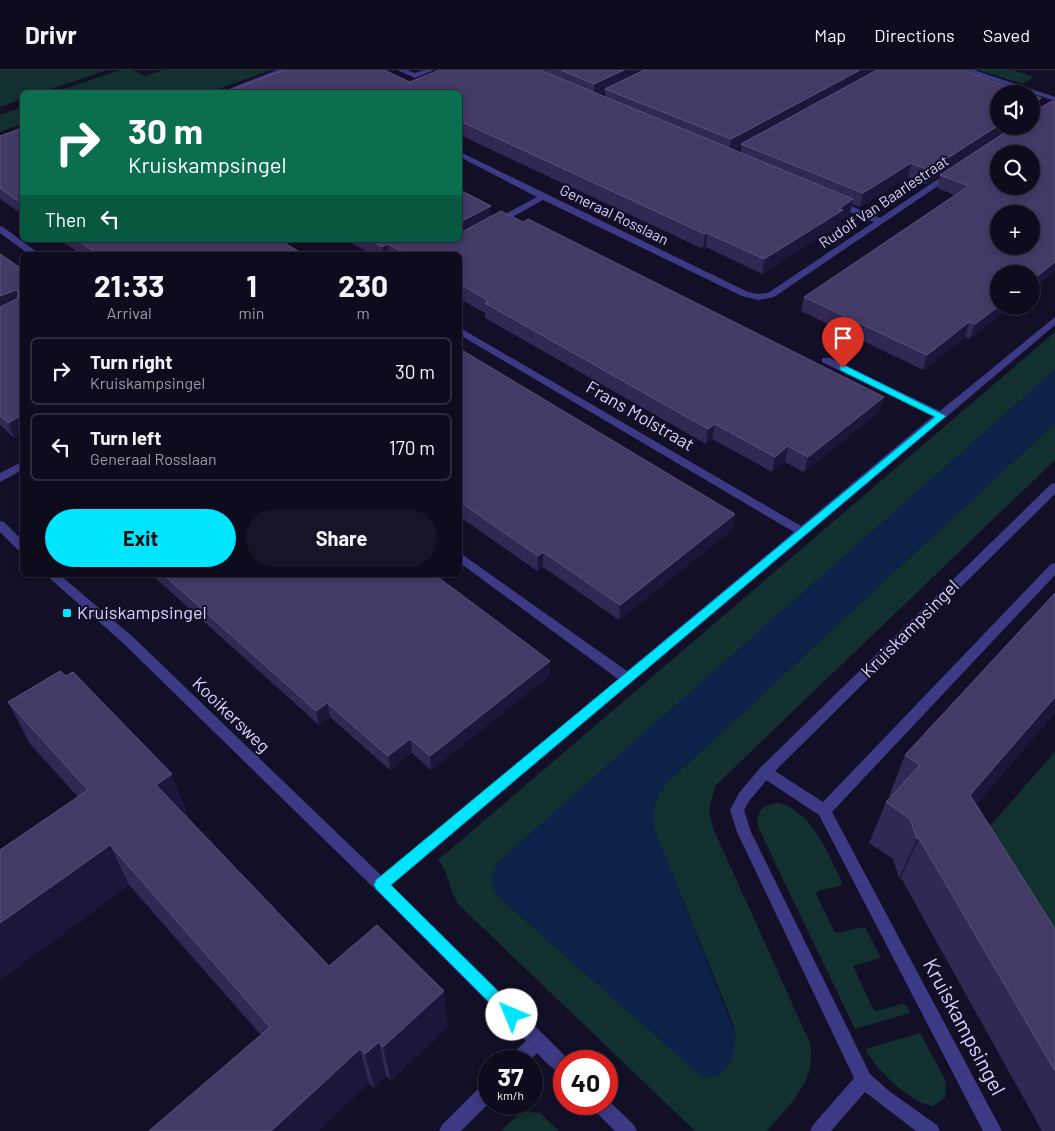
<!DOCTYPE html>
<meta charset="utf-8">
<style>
body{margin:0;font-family:Barlow,sans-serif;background:#171425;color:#f1f3f6;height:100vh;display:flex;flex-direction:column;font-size:19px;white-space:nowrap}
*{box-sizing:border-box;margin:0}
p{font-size:16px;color:#9b9ba3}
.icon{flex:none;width:28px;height:28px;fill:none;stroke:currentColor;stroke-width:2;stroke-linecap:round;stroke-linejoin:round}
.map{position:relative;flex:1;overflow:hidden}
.details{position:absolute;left:20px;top:182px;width:442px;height:325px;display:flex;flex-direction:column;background:#0e0b1c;border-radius:8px;box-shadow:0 2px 8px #0003,0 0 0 1px #2e2b3b}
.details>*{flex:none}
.guide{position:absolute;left:20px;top:20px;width:442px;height:152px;border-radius:8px;box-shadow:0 2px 8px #0003,0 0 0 1px #2e2b3b;background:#0b6e4f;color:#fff;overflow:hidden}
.buttons{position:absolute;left:990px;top:15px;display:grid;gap:10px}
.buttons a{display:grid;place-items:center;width:50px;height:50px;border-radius:50%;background:#0e0b1c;box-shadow:0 2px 8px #0003,0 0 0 1px #2e2b3b;font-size:25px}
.speed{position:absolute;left:478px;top:980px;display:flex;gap:10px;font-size:25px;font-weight:700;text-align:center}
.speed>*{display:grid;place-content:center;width:65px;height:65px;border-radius:50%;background:#0e0b1c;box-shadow:0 2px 8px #0003,0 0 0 1px #2e2b3b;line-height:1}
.speed small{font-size:12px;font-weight:400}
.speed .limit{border:8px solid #d22;background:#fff;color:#111}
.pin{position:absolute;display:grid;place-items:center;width:42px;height:42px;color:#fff;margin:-51px -21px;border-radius:50% 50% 50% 0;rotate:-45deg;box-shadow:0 0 5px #0007}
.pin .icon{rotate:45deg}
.me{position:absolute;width:55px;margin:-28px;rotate:315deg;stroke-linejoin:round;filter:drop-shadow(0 0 4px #0008)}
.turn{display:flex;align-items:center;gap:18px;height:105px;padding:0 25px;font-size:22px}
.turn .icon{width:65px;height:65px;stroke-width:2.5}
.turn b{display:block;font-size:35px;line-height:42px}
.then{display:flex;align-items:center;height:48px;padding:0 25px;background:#0003;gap:10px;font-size:19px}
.eta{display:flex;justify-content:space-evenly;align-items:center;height:85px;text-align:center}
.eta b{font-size:30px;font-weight:700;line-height:35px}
.button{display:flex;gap:10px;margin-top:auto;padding:10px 25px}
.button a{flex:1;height:58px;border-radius:30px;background:#00e5ff;color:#111;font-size:20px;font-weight:700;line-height:58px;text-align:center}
.button a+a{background:#171425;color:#f1f3f6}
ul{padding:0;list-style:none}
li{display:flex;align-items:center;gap:15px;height:68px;margin:0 10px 8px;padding:0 15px;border:2px solid #2e2b3b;border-radius:8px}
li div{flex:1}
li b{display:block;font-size:19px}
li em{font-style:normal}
header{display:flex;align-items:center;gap:30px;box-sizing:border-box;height:70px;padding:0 25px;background:#0e0b1c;border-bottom:1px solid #2e2b3b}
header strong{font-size:24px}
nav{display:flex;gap:28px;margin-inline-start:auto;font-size:18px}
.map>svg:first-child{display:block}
</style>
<header>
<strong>Drivr</strong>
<nav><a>Map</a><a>Directions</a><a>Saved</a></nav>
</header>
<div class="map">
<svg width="1055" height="1061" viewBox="0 0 1055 1061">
<rect width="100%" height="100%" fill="#130f26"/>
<path fill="#12302f" d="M0,0H107L42,22H22V29L0,37Z
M120,0H132L145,6L163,0H271L210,22H55Z
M978,0H1013L1034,7L1023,14Z
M19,38L22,40V54L0,62V45Z
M1055,262V300L496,794L501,829L697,1002L724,1001C735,986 737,971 733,954L655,761C651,740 654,727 668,712L1055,353V390L715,716L709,740L713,758L810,973C817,1012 790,1033 767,1061H695L460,836C448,821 450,803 438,790Z
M1055,682V891L981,766Z
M779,733C813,742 828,784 842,812L841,816L818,821L816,824L834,861L836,863L865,857L880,886V888L853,896L873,939L877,941L902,934L907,936L910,943L855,959L758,757C755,741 764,734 779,733Z
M920,963L944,1008L946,1014L945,1028L933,1036C911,1034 875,998 865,979Z
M522,1041L540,1043L559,1061H501Z"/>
<path fill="#0c2248" d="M1055,300V353L668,712C654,727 651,741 655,760L735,963C736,981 732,994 719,1006L703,1008L498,826C488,812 491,801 501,789Z"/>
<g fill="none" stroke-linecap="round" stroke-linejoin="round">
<path fill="#3d3a85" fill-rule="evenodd" d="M1055,493V505L832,742L1002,1061H983L819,745L760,706L758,702L760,698L765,696L770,698L823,732L1051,494Z"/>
<path fill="#3d3a85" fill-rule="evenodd" d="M277,0H288L231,22H221Z
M397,0H407L415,3L424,0H434L415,8Z
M963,0H974L1055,27V31Z
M460,82L748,222L758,224L768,223L874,152L833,135V131H839L880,148L950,101L957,103L774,227L758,230L742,226L543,130L498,155H492V151L537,127L460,87Z
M0,156L3,157L41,185H30L0,163Z
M1055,247V255L386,820L381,822L376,820L373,815L376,810L618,609L460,493V483L627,601L794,462L460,265V258L801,456L933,346L822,292V288H830L940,341Z
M22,392V400L0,412V403Z
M1055,413V424L770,706L749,731L744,740L751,762L870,1004L889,1021L937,1055L940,1061H916L865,1022L831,1061H810L813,1055L854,1008L737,762L730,740L739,723L760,698L1051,414Z
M538,963L544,965L570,991H564V1005C552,1000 535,983 530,971L532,965Z
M606,1028L634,1055L637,1061H615L594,1040L591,1034H606Z"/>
<path fill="#3d3a85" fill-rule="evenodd" d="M0,451L4,452L22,470V481L18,480L0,462Z
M46,505H60L133,567L386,810L544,965L546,971L544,977L529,991H509L511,985L526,971L376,820L123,573Z
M489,1011V1033L461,1061H439L442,1055L483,1014Z"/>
</g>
<path fill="#312854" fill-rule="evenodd" d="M439,0H962L999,56H1031V24L1037,40L1052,31L970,269L965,267L923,300L801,241L804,227L954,125L937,118L940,105L926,114L908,107L860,137L852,134L850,144L841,150L840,154L762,204L706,177L703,179L460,65V22H225L410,12ZM605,22V27L599,24ZM741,76L740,83L734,80Z
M22,58V144L0,129V66Z
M462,121L491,136V146L879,342L804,402L785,392L772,402L712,369L706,374L485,248V243L460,229V185H373L346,170H460Z
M60,170H280L304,185H82Z
M0,184L22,199V363L14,368L0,355Z
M460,279L735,444L733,459L619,550L543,497L537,501L460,447Z
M152,505H435L550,591V605L431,700L412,683L390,700L330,647L319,655Z
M1055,523V642L976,735L1055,859V1061H1042L901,808H899L893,789L869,773L886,732L891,727L889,726L905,685Z
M8,632L188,745L186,746L329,896L448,956L391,1011L386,1006L374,1018L369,1013L318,1061H149L261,965L129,815L0,910V780L78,727L30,674Z"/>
<path fill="#1d163a" d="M624,0H651L605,19V22L594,27V14Z
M860,0H881L741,74V76L729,83L731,69Z
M1041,28L1037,41L1033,44V34Z
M999,55V56H1014L926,114L929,100Z
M911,93L908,107L860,137L863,123Z
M853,129L850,144L841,150L840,154L762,204L764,189Z
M491,136V150L460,167V152Z
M707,163L706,177L703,179L705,164Z
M134,170H167L138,183L134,172Z
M428,170H454L429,185Z
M388,174L389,185H383L382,177Z
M1055,192V202L1031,221V211Z
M16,220L21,234L0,243V226Z
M999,236H1012L970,269L975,254Z
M969,252L965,267L923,300L927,285Z
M884,327L879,342L804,402L808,387Z
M22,345V363L14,368L8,353Z
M715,354L712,369L706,374L708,359Z
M788,376L785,392L772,402L775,387Z
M735,444L733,459L619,550L620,535Z
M543,482V497L537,501L538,486Z
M550,591V605L431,700L430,686Z
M1055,627V642L950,766L970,725Z
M327,633L330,647L319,655L316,641Z
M410,669L412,683L390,700L388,686Z
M172,704L188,745L172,756L156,715Z
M919,768L901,808H899L917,769Z
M110,775L129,815L0,910V853Z
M444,921L448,956L391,1011L383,977Z
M379,972L386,1006L374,1018L365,984Z
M360,979L369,1013L318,1061H271Z"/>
<path fill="#433a66" stroke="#5a527e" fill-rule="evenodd" d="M285,0H384L410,12L439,0H540L853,129L839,139L843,140L764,189L707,163L705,164L460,51V22H397L394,21L389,22H225Z
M561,0H624L594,14Z
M644,0H860L731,69L605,19Z
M877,0H962L1030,24H999V55L929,100L911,93L863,123L741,74Z
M1031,24L1041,28L1033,34L1035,41L1052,31L1055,32V192L1031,211V204H999V236L975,254L969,252L927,285L804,227L969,116L940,105L1015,56H1031V45L1033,44L1034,41H1031ZM999,84H1031V116H999ZM999,144H1031V176H999Z
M22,58V134L0,118V66Z
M460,120L491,136L460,152Z
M501,141L523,152L528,149L884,327L808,387L788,376L775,387L715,354L708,359L485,233L489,231L460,214V185H408L388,174L382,177L370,170H428V172H442L446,170H460V163Z
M77,170H134V172H149L154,170H280L304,185H99Z
M0,184L22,199V345L8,353L0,346V237L17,229L19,221L16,220L0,226Z
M460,279L735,444L620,535L543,482L538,486L460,432Z
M164,505H435L550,591L430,686L410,669L388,686L327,633L316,641Z
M1055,523V627L970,725L1055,859V1001L919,768L917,769L910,749L886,732L920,695L905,685Z
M60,601L66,606L73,602L172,704L156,715L329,896L377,855L444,921L383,977L379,972L365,984L360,979L271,1061H149L270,957L110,775L0,853V780L88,720L8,632Z"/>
<path fill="#00e5ff" stroke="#0095a6" d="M840,296H846L946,346L391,815L517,940L520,945L517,950L512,952L507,950L376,819L374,815L376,810L935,347L840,300Z"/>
<rect fill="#00e5ff" stroke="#130f26" stroke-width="2" x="62" y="538" width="10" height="10" rx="2.5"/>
<g text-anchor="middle" stroke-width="4" stroke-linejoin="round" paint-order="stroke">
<g font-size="15" fill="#d9d4ff" stroke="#130f26">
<text transform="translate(884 132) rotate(-34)" y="5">Rudolf Van Baarlestraat</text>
<text transform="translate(614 145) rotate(26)" y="5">Generaal Rosslaan</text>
</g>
<g font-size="18" fill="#d9d4ff" stroke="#130f26">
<text transform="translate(640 346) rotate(30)" y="6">Frans Molstraat</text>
<text transform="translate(910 559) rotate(-45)" y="6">Kruiskampsingel</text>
<text transform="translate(231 645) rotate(44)" y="6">Kooikersweg</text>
</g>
<g font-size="18" fill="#d9d4ff" stroke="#130f26" text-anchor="start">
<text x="77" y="549">Kruiskampsingel</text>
</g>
<g font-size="21" fill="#d9d4ff" stroke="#130f26">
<text transform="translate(964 957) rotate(62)" y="7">Kruiskampsingel</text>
</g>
</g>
</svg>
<div class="buttons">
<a><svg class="icon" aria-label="sound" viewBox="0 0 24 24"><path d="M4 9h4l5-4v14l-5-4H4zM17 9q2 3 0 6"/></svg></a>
<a><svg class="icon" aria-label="search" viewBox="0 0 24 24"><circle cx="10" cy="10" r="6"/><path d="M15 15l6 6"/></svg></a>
<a>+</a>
<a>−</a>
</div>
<div class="speed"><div>37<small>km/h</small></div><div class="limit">40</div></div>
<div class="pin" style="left:843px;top:298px;background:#d93025"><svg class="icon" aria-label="arrive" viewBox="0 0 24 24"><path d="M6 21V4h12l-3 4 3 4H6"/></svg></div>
<svg class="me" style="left:512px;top:945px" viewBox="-20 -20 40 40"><circle r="19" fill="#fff"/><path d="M0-13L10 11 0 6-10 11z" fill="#00e5ff"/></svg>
<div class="guide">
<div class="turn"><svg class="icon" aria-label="right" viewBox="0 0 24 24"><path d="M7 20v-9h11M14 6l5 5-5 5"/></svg><div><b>30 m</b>Kruiskampsingel</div></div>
<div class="then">Then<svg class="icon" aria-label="left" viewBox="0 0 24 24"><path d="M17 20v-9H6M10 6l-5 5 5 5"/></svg></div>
</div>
<section class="details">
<div class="eta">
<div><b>21:33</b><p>Arrival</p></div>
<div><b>1</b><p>min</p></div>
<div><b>230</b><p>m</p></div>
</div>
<ul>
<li><svg class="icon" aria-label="right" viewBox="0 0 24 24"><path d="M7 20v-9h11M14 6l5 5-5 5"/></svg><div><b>Turn right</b><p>Kruiskampsingel</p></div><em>30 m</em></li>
<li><svg class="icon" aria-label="left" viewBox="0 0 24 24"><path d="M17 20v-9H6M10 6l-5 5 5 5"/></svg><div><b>Turn left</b><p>Generaal Rosslaan</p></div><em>170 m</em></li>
</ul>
<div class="button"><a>Exit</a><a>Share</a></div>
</section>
</div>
